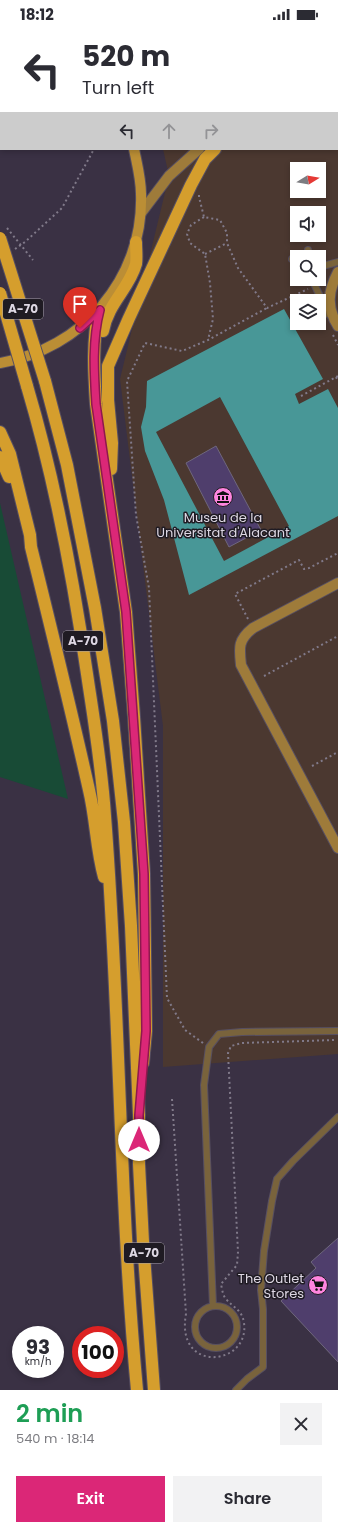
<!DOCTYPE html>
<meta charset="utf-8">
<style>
body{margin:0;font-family:Poppins,sans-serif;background:#f2f2f3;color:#2b2b33;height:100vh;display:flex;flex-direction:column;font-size:15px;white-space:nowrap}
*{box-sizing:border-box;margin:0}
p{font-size:13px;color:#7c7c81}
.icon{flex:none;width:22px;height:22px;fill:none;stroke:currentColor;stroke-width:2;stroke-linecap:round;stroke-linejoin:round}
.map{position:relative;height:1362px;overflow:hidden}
.details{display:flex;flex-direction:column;background:#fff;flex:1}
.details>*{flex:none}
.hud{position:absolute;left:0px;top:0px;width:338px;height:122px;box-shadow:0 2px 6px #0003;background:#fff;color:#2b2b33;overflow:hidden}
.needle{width:26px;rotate:79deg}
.tools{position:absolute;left:290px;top:134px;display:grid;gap:8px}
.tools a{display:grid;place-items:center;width:36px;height:36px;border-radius:0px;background:#fff;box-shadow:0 2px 6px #0003;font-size:20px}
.speed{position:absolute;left:12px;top:1298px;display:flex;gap:8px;font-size:20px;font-weight:700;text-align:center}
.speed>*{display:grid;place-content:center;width:52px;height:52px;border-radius:50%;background:#fff;box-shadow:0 2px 6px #0003;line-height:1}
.speed small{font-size:10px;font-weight:400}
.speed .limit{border:6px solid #d22;background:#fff;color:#111}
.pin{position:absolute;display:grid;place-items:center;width:34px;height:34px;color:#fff;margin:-41px -17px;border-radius:50% 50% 50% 0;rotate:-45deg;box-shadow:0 0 4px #0007}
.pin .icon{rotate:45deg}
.me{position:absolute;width:44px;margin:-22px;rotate:0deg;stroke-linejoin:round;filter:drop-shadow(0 0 3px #0008)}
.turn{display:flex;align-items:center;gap:14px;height:84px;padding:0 16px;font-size:18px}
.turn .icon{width:52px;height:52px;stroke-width:2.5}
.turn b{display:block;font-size:28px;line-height:34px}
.lanes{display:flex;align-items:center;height:38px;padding:0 16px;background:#0003;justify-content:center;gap:20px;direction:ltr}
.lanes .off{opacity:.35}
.round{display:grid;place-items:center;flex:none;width:42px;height:42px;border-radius:0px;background:#f2f2f3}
.overview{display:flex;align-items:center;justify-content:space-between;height:68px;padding:0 16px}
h1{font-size:24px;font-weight:600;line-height:30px;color:#1e9e55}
.button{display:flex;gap:8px;margin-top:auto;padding:8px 16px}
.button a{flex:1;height:46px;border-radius:0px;background:#db2777;color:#fff;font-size:16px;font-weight:600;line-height:46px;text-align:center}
.button a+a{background:#f2f2f3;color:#2b2b33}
.status{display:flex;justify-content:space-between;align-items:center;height:28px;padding:0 20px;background:#fff;direction:ltr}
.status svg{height:11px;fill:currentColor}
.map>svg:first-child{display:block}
</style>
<div class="status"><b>18:12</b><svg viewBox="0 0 49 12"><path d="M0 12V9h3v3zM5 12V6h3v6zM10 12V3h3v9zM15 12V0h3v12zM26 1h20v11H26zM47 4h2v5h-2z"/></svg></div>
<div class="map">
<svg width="338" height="1362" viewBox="0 0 338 1362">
<rect width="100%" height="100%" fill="#3a3144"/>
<path fill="#4b3830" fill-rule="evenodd" d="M148,0H338V1026L163,1039V698L120,351L169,148L163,121H337V1ZM297,141H319V163H297ZM297,185H319V207H297ZM297,229H319V251H297ZM297,273H319V295H297Z"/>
<path fill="#184b36" d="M0,475L68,771L0,749Z"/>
<path fill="#489797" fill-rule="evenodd" d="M284,281L323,351L295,366L299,376L328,361L338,380V488L189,567L164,472L145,423L141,399L146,379L147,353ZM220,369L289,498L224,533L156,404Z"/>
<path fill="#4f3e6c" stroke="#6f677d" d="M216,418L261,502L229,519L186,435Z
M338,1210V1334L281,1273L316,1240L311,1234Z"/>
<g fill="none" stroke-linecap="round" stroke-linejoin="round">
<defs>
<path id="lane" d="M172,0V1
M337,24L338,23
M308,222L309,229
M292,231L297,232
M319,238H323L338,234
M312,251L328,286
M213,1278L204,1057L209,1019L219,1006L242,1004L338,1003
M195 1299a21 21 0 1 1 42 0a21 21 0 1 1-42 0Z
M236,1362L247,1351L263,1339V1281L261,1262L264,1223L272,1173L277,1151L293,1133L338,1089"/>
<path id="secondary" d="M104,0V1
M337,31L338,30
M337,44L338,43
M141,185L169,148L199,121
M338,244C328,263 326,279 338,298
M338,555L253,600C238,612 239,619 241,637L338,820"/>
<path id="primary" d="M30,1L32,0
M91,1V0
M0,335C82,321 144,251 141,166C141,151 137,136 134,121"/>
<path id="highway" d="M0,6L1,7
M99,282C92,312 94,345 96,376L126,584L134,689L144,846L146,1003L143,1035
M103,303C108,275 129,261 136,236C137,230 136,221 136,214
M45,353L67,437L95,580L113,693L124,794L131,898L139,1087V1136L143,1214L154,1362
M27,358C55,452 73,549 87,646C94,693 102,740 105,788C120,979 119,1171 137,1362
M0,404L10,426L30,507L31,519C51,600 71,681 89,762C96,791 96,820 104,849
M0,429L9,449
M111,441L112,415L108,372V338L129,290L191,157L205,131L215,121"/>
</defs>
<use href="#lane" stroke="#574f61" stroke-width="8"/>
<use href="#secondary" stroke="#574f61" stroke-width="12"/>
<use href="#primary" stroke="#574f61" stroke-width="12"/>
<use href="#highway" stroke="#574f61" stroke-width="14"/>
<path stroke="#817a8a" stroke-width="2" stroke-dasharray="2 3" stroke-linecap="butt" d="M134,1L135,0
M337,11L338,10
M337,57H338
M199,167V169L204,189L220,192L227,205V215L238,240L267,280L308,261
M204,189L191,197L187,206L190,215L205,226L210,255L213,291L208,312
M7,200L33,232
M15,221L25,214L62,180L94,121
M205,226L227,215
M333,307L338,317
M336,349L338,353
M301,368L338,348
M248,591L235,566L299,532L304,541L309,540L338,525
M264,648L338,608
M312,738L338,724
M203,1015L185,1002L167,970L149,560L136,487L127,353L145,315L182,323L208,312L267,280
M172,1071L186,1286C175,1346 250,1338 244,1295C242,1281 233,1280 226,1271C223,1268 222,1261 221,1256L237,1237L238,1224L228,1025L231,1018L242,1015L335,1012"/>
<use href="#lane" stroke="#79633c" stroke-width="6"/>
<use href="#secondary" stroke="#9e7b3a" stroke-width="10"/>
<use href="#primary" stroke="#bb8e35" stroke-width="10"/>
<use href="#highway" stroke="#d59e2d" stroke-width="12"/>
<defs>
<path id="highway-bridge" d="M0,210L45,353
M0,265L27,358"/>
</defs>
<use href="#highway-bridge" stroke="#574f61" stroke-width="14" stroke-linecap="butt"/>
<use href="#highway-bridge" stroke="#d59e2d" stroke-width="12"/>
</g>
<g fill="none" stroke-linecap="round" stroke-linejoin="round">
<defs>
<path id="route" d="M80,300L100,282C92,312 94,344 96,376L126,584L144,846L146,1003L139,1087V1112"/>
</defs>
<use href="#route" stroke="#8e194d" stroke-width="10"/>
<use href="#route" stroke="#db2777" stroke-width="7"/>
</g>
<defs>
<symbol id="museum-disc" viewBox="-11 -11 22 22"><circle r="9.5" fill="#ff85df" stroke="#1f1b23"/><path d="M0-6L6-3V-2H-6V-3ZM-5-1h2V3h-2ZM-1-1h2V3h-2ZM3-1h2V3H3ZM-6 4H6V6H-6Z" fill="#111"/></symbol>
<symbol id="supermarket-disc" viewBox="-11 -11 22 22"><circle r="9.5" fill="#ff85df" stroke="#1f1b23"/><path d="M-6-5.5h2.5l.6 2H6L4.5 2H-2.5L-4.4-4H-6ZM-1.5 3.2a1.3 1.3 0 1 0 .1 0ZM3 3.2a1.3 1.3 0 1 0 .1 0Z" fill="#111"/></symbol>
</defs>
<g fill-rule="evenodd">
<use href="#museum-disc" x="212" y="458" width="22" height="22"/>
<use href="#supermarket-disc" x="307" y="1246" width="22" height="22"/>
</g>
<g text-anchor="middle" stroke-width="3" stroke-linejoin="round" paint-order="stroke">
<g fill="#1f1b23" stroke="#a49fa9" stroke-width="1">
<rect x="3" y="271" width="40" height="20" rx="3"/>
<rect x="63" y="603" width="40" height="20" rx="3"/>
<rect x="124" y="1215" width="40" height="20" rx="3"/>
</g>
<g font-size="12" font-weight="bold" fill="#ddd7e3">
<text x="23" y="285">A-70</text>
<text x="83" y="617">A-70</text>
<text x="144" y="1229">A-70</text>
</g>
<g font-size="13" fill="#ddd7e3" stroke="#1f1b23">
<text x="223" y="494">Museu de la<tspan x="223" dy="15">Universitat d'Alacant</tspan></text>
<text x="304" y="1255" text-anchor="end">The Outlet<tspan x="304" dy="15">Stores</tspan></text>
</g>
</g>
</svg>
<div class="tools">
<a><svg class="needle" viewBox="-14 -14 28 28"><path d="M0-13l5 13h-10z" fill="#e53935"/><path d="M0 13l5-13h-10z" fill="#7c7c81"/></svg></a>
<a><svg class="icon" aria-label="sound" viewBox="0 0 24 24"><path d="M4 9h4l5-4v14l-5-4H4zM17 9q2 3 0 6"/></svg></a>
<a><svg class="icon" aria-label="search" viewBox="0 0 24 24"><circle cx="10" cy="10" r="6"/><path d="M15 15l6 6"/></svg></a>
<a><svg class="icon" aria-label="layers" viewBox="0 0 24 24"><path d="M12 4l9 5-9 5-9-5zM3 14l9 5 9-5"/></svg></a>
</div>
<div class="speed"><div>93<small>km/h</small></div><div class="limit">100</div></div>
<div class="pin" style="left:80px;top:300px;background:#d93025"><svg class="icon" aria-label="arrive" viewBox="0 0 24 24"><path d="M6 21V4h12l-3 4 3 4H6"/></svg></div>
<svg class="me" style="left:139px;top:1112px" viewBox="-20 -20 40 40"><circle r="19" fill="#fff"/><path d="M0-13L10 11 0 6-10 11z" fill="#db2777"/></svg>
<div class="hud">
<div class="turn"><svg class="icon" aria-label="left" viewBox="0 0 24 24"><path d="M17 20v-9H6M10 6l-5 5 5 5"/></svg><div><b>520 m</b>Turn left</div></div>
<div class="lanes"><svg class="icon" aria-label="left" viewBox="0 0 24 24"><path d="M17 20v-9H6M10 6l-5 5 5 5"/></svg><svg class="icon off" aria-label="ahead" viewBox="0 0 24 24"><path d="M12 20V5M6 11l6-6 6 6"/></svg><svg class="icon off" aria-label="right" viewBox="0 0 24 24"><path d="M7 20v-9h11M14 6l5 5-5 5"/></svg></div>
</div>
</div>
<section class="details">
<div class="overview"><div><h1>2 min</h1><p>540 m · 18:14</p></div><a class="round"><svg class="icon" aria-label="close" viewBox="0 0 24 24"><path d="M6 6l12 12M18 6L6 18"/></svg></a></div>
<div class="button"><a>Exit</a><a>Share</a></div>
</section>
